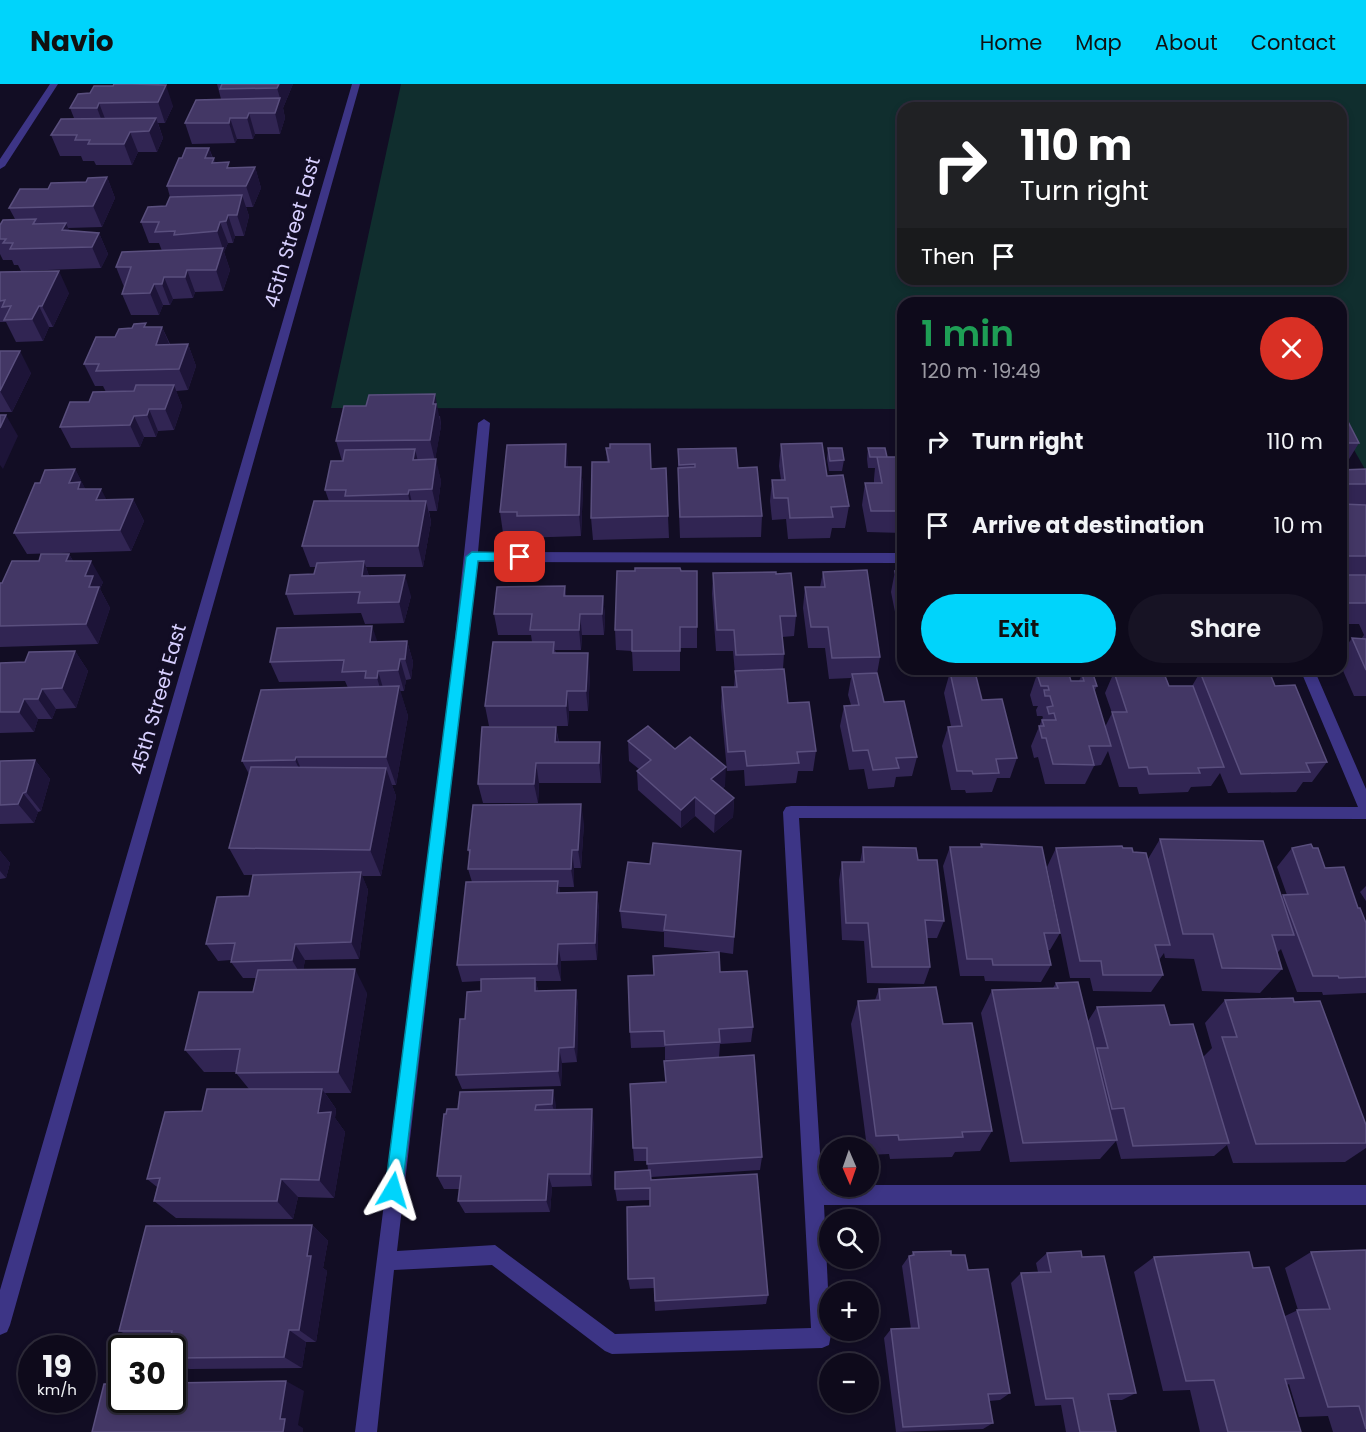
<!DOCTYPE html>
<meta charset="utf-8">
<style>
body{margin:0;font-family:Poppins,sans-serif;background:#171324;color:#f1f3f6;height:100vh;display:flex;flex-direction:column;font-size:22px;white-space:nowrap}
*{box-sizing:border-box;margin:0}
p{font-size:20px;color:#9b9aa3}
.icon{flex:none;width:33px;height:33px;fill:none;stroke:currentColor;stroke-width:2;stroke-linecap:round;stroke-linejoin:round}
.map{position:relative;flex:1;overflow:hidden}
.panel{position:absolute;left:897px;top:213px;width:450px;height:378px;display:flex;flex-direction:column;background:#0e0a1b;border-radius:18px;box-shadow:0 3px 9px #0003,0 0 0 2px #2e2b3a}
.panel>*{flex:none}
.banner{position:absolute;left:897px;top:18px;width:450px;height:183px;border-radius:18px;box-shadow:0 3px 9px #0003,0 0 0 2px #2e2b3a;background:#202124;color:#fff;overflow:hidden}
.needle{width:39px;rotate:178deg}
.tools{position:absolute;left:819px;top:1053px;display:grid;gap:12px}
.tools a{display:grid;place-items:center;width:60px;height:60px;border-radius:50%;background:#0e0a1b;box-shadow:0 3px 9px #0003,0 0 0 2px #2e2b3a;font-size:30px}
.speed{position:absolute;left:18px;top:1251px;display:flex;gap:12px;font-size:30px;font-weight:700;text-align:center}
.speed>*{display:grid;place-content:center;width:78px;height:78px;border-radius:50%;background:#0e0a1b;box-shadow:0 3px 9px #0003,0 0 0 2px #2e2b3a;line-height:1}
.speed small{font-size:15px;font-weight:400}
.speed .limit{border:3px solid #111;border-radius:9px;background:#fff;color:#111}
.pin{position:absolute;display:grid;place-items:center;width:51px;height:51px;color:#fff;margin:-26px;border-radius:12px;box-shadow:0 3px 9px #0006}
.me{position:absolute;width:66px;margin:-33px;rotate:7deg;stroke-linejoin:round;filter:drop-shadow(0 0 4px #0008)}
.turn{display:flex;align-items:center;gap:21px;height:126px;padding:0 24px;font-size:27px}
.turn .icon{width:78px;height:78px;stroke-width:2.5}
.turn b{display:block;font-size:42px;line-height:51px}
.then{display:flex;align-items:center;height:57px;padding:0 24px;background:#0003;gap:12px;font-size:22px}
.round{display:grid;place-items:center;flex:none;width:63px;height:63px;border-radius:32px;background:#171324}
.summary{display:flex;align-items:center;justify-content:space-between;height:102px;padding:0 24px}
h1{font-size:36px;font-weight:600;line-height:45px;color:#1e9e55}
.button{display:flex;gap:12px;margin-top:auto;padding:12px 24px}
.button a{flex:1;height:69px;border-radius:36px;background:#00d4fb;color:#111;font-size:24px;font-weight:600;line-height:69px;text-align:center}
.button a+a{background:#171324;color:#f1f3f6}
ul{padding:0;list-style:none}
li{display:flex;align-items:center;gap:18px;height:84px;padding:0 24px}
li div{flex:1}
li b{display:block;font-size:22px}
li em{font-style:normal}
header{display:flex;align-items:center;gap:36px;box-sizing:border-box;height:84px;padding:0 30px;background:#00d4fb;color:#111}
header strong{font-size:28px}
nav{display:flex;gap:33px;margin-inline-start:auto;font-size:21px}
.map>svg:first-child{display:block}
</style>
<header>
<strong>Navio</strong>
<nav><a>Home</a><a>Map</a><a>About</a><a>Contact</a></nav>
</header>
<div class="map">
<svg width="1366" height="1348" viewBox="0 0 1366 1348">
<rect width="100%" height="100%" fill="#120d24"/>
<path fill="#102e2e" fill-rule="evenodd" d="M401,0H1366V387L1341,343V219H903V325L331,324ZM903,24H1341V195H903Z"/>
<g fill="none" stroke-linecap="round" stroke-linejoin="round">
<path fill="#3d3586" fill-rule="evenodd" d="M50,0H58L5,82L0,85V75Z
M352,0H360L10,1241L7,1248L0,1251V1206Z
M484,335L490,339L478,468L903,469V479L477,478L397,1167L495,1161L615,1250L811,1244L783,728L786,723L791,722L1358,723L1300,585H1314L1366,705V735L799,734L822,1101H1366V1121H824L830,1246H832L829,1261L822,1264L612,1270L605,1267L492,1181L394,1186L377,1348H355L451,592L478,339Z"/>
</g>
<path fill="#312553" d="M114,0H151L148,1L173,22L165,39H158L163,54L157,68H138L132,81H96L94,77H83L81,72H60L51,51L74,34L70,24L90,9L113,2Z
M217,0H293L283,24L285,34L280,50H255L253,55H237L235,59L192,60L185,39L221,15Z
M209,64L213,74L216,79L231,84L255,83L261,104L253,123H246L249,132L244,152H235L233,159H228L224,168L230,186L223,207L195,208L193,214L173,215L170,221H163L159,231H131L122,210L124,203L116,183L162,167L159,159H149L141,138L166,122L170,113L167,102L182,74Z
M107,93L115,114L102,143L68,144L69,147L99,149L108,170L101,184L21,187L18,181H14L12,176H3L0,170V141L15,135L9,124L48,105L86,98Z
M0,188L69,209L53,243H49L43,257L16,258L6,238H0Z
M147,243H162L170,260H188L196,282L188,306L176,307L182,322L174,346L158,347L156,353H144L140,363L71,364L60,343L89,318L106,308L103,302H95L84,280L115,253L132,244Z
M0,267L31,289L12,328H0Z
M1341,324L1359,359L1346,380H1341Z
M440,332L441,342L435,375L441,397L437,427H429L431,438L423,483H366L369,492L411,512L404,539L365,540L361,529L294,531L286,510L314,490L316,483H310L302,462L329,417L325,406L342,377L336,357Z
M781,360L827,392L849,422L845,444H832L830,454L788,455L786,435L772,436L770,417L772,396H781L779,382Z
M606,364L651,385L668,432L669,454L593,456L591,434L607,378Z
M828,364L844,376L842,387H829L827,375Z
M868,364L887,373H903V449L867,448L862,421L865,399H874V395L875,384H868L867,375Z
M678,365L738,384L762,432L761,453L680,454L678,405Z
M568,383H581L583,404L581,452L520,454L519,449H503L500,428Z
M75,385L85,405L106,416L133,415L144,437L131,467L27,470L14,449L40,399Z
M1366,385V612H1354L1341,582V570L1352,554L1361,555L1364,551L1359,540H1341V386Z
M69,470L73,477L103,498L100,505L110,524L98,560L0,563V499H2L39,477Z
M681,487L697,543V564H680V587H633L632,567L616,566L615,546Z
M895,487H903V563H902L891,508Z
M823,488L880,573L877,590L884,618L917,673L912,692L896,693L894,703L868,705L864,685L849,686L840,642L844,622L851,621L848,611L851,594L829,595L825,564H808L803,524L805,503H820Z
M713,489L776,490L796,532L794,552L782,553L784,570L783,585L788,619L816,667L813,687H798L796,699L745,702L744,686L727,687L721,623L722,603H734L735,590L733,567H716L712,510Z
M565,502L566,512H603L605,533L604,551H582L581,566H555L556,569L590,590L588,627H569L568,642H489L485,622L532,558L531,551H498L494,530Z
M407,557L413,578L411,595L406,596L404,607H400L408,632L396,701H392L396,712L381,792H362L368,806L359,875L305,876L303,886L367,909L351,1009H325L336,1025L335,1034L345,1048L334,1114L298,1113L293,1135L176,1134L154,1117L157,1103L147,1095L202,1027L249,1005L236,989V988H204L185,966L253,908L256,894H243L231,878V876L218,877L206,860L249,812L256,791H244L229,764L249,690L242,677L348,604L345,597L279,598L270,578L377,558Z
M75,567L88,587L76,624L56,625L52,635H38L34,648L0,649V579L25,578Z
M924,585H973L972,587L925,588Z
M1197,585H1252L1250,587L1275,602L1327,678L1312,698H1303L1296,708L1228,709L1220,689L1211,702L1191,703L1188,708L1139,710L1137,703H1119L1108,667L1101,681L1094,682L1085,700H1045L1038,673L1034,674L1031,662L1043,633L1042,632H1037L1036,626L1038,622H1033L1030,611L1037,590H1041L1043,587H1059L1071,597H1079L1082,590L1097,602L1094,608L1105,643L1112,629L1105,609L1114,588L1169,602H1192L1199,590Z
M950,588L982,616L1017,674L1010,694H997L992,708L966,709L965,706H951L942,662L948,643L951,642L944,609Z
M556,643L559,658H600L602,678L601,699H539L538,719H483L478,700Z
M628,657L675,665L725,702L722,705L734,714L733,733L714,749L695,732L681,744L638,706L637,687L639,685L629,677Z
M35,676L50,695L41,727L38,728L34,739L0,740V677Z
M584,739L581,784H574V803H559L560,809L597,808L599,826L597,876L561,877V897H536L538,907L576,906L578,922L577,978L562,979L561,1002L462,1005L456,991L465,935L481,907V897L462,898L457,881L472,798L468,785L470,773L468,766Z
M1160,755L1281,813L1283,811H1287L1277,783L1292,764H1313L1325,784L1358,824L1366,839V909L1323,911L1322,908H1297L1281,865L1277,869L1282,885L1260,909L1202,907L1194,875L1165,874L1164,869L1159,876L1163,891L1151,908L1093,907L1090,894H1070L1047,783L1056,764H1123L1148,775Z
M981,760L1060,849L1050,866H1048L1051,881L1041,898L985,897L984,892H960L943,782L950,763H980Z
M863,763L918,776L944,837L937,854H927L930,883L924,900L867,899L864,857L842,856L839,796L842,778H860Z
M0,767L10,779L6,794L0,795Z
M741,767L733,870L719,868L720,888L753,943L751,958L720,960L719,973L762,1073L760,1086L651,1093V1096L768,1211L766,1220L655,1227L654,1204L630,1205L628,1195L650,1122V1116L617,1117L615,1105L648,1086L647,1077H634L633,1064L665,998L701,974L665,976V963L631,964L630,948L654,891L716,868L664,863V848L622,844L620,827L650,780Z
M1366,802V817L1360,808Z
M1056,899L1088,937L1097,923L1170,941L1203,973L1212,964L1205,939L1225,916L1294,918L1366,1041V1064L1345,1078L1233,1079L1227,1061L1214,1072L1121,1075L1116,1057L1100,1075L1010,1078L981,929L992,906L1053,904Z
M879,905L943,940L992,1047L980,1067L955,1068L952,1073L890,1075L889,1070L868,1071V1064H867L851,940L858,917L875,916Z
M460,1008L556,1021V1026L594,1039L592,1102L552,1103L550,1128L465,1129L458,1117L460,1105H444L437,1092L446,1030L458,1025Z
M312,1141L328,1157L323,1184L327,1187L316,1258H306L302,1284L189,1285L172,1277V1264L169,1259H144L119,1247Z
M1366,1166V1348H1333L1328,1332L1299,1333L1289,1300L1287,1301L1301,1348H1200L1190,1306L1163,1307L1134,1188L1154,1173L1253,1184L1285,1232L1298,1226L1285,1184L1311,1168Z
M913,1168L951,1171L968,1186L1010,1309L1000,1316L989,1317L993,1339L983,1345L896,1348L884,1254L891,1245H911L902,1182L909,1172H911Z
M1047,1169L1082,1173L1136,1309L1122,1316H1109L1116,1348H1066L1061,1321L1035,1322L1011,1199L1021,1189L1038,1188L1036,1179Z"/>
<path fill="#1d1438" d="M279,0H293L283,24L285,34L280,50L275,29L280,14L277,4Z
M166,1L173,22L165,39L158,18Z
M99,19L107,40L105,45L97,24Z
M249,29L255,50L253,55L247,34Z
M156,34L163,54L157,68L149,47Z
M230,34L237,55L235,59L229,39Z
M130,48L138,68L132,81L124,60Z
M209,64L213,76L214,74L221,95L205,74Z
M255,83L261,104L253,123L246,102Z
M107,93L115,114L102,143L93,122Z
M242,111L249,132L244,152L237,131Z
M228,131L235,152L233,159L226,137Z
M220,138L228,159L224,168L230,186L223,207L216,186L223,165L217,147Z
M66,139L75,160L62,146Z
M99,149L108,170L101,184L92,163Z
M187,186L195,208L193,214L185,193Z
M59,187L69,209L53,243L42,222Z
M164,193L173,215L170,221L162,200Z
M154,200L163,221L159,231L150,209Z
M39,222L49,243L43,257L32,235Z
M162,243L171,264L156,261Z
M188,260L196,282L188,306L179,285Z
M20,267L31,289L12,328L0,307Z
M174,301L182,322L174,346L165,325Z
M435,310L441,342L435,377L430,356L433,320Z
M149,325L158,347L156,353L147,331Z
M6,331L18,352L3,385L0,381V344Z
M134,332L144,353L140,363L130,341Z
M566,360L568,381L567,404L565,383Z
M415,365L420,386L413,376Z
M436,375L441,397L437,427L432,405Z
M581,383L583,404L581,452L579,431Z
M75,385L86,406L92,420L69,399Z
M101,405L112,426L96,416Z
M409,406L414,427L413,432L408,410Z
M133,415L144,437L131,467L120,446Z
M426,417L431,438L423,483L418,462Z
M69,470L81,491L66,477Z
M91,477L103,498L100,505L110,524L98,560L86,540L89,503L85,492Z
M364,477L371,498L362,492Z
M405,491L411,512L404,539L399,518Z
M603,512L605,533L604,551L602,530Z
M580,530L582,551L581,566L579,546Z
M372,542L379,562L370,558Z
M407,557L413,578L411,595L405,575Z
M75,567L88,587L76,624L62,604Z
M588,569L590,590L588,627L586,607Z
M400,575L406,596L404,607L398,586Z
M378,587L384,607L383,614L377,594Z
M399,602L408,632L396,701L386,673Z
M42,605L56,625L52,635L38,615Z
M567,607L569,627L568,642L566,622Z
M24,615L38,635L34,648L19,628Z
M556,643L559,663L555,658Z
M600,658L602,678L601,699L599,679Z
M296,673L308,702V704L295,676Z
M35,676L50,695L41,727L26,708Z
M536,679L539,699L538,719L534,700Z
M726,683L725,702L710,714L711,695Z
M386,684L396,712L381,792L370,766Z
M23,709L38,728L34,739L18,720Z
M695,713V732L681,744V726Z
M734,714L733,733L714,749L715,730Z
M581,720L584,739L581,784L578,766Z
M572,766L574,784V803L571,785Z
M0,767L10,779L6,794L0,787Z
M361,788L368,806L359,875L351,858Z
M558,797L561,815L557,809Z
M597,808L599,826L597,876L595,859Z
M295,860L305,876L302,893L292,876Z
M558,860L561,877V897L557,880Z
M355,885L367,909L351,1009L338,988Z
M535,894L539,910L535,907Z
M576,906L578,922L577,978L574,963Z
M559,964L562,979L561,1002L558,987Z
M322,1005L336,1025L335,1034L345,1048L334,1114L319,1096L318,1029Z
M553,1006L556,1021V1034L552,1020Z
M592,1025L594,1039L592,1102L590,1090Z
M548,1090L552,1103L550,1128L546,1116Z
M281,1095L298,1113L293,1135L277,1117Z
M312,1141L328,1157L323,1184L327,1187L316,1258L299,1246L307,1172Z
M289,1246L306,1258L302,1284L284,1273Z
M286,1297L304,1307L298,1341L303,1344V1348H283L280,1335Z"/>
<path fill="#433765" stroke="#5a4f7e" stroke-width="1.5" d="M114,0H132L166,1L158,18L99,19L97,24H70L78,10L90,9L94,2H113Z
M222,0H279L277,4L220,5Z
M280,14L275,29H249L247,34H230L229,39H185L196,16Z
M156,34L149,47L130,48L124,60H88L90,56H75L77,51H51L61,35Z
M186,64H209L205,74H214L212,79L229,78L227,84L255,83L246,102H167L179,74H182Z
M107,93L93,122L9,124L20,105H48L51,99L86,98L88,94Z
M242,111L237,131H228L226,137L220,138L217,147L174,151L175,147L155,148L159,138H141L148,123L166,122L170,113Z
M36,135L33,140L66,139L62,146L99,149L92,163L10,165L13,159H3L6,155H0V141L3,136Z
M223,164L216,186H187L185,193H164L162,200H154L150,209L122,210L131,183H116L122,168Z
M59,187L42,222H39L32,235L4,236L11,222L2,223L5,216L0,217V188Z
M146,239L144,243H162L156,261L188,260L179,285L96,287L99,280H84L96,253H115L119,245L132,244L134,240Z
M0,267H20L0,307Z
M136,301H174L165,325H149L147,331L134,332L130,341L60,343L70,318H89L93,308L134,307Z
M435,310L433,320H436L430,356L336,357L344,322H366L369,311Z
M1341,324L1359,359H1341Z
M0,331H6L0,344Z
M822,359L827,392L843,391L849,422L831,423L833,433L790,434L788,414H774L772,396H785L781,360Z
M566,360L565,383H581L579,431L517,432V428H500L507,361Z
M610,360H650L651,385L666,384L668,432L591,434L592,378H609L606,364H610Z
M736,364L738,384L757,383L762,432L680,433L678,384L695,383V380L679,381L678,365Z
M828,364H842L844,376L830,377Z
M868,364H885L887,373H870Z
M415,365L413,376L436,375L432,405L409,406L408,410L345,412L346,406H325L331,377H343L345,366Z
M877,373H903V427H871L865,399H882Z
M75,385L69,399L80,398L78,405H101L96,416L133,415L120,446L14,449L35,399H40L45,386Z
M1366,385V400H1341V386Z
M314,417H426L418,462H302Z
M1341,420L1366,421V472H1341Z
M41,470H69L66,477H91L85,492H93L89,503H99L86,540L0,542V499H2L12,477H39Z
M364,477L362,492L405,491L399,518L358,519L360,508L286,510L290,491L314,490L317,479Z
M635,484H680L681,487H697V543H680V567H632V546H615L617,487H635Z
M867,486L880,573L832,574L828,543H811L805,503H825L823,488Z
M895,487H903V526Z
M776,488V490L791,489L796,532H780L784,570L736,571L734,546H717L713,489Z
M1341,491H1366V519H1341Z
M565,502L564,512H603L602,530H580L579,546H530L532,530H494L497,503Z
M372,542L370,558L407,557L405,575H400L398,586L378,587L377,594H365L366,587L342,588L344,576L270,578L277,544Z
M1352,554L1366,555V586Z
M493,558H554L553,569H588L586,607H567L566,622H485Z
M75,567L62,604L42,605L38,615H24L19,628H0V579L25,578L29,568Z
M784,585L788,619L809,618L816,667L797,668L799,679L747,682L745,667L728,668L722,603H737L735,587Z
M1048,585H1058L1059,587H1068L1071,597H1084L1082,590H1093L1097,602H1093L1111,662H1089L1094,681L1053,680L1046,654H1042L1039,642H1044L1042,636H1056L1054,629L1049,630L1047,623L1053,622L1050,612H1045L1044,606H1049L1048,602H1041L1037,590H1043V587Z
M1163,587L1169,602H1193L1224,683L1198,684L1200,689L1149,690L1147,683L1129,684L1112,628H1127L1114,588Z
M1269,587L1275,602L1295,601L1327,678L1306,679L1310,688L1241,690L1200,588Z
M950,588H975L982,616L1002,615L1017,674L996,675L999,689L973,690L972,687H957L948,643L962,642Z
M877,589L884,618L904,617L917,673L896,674L899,684L873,686L868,666L853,667L844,622L859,621L852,590Z
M399,602L386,673H296L295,676L242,677L261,606Z
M648,642L675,665L690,653L726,683L711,695L734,714L715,730L695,713L681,726L637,687L651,676L628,657Z
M482,643H556L555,658H600L599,679H536L534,700H478Z
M35,676L26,708L23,709L18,720L0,721V677Z
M251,683L386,684L370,766L229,764Z
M581,720L578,766H572L571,785H468L470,766H468L473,721Z
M1160,755L1263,757L1294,851H1272L1282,885L1222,884L1213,850H1183Z
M653,759L741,767L734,853L664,846L666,831L620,827L628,778L650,780Z
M981,760L1042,763L1060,849H1044L1051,881H993L992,875H967L950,763H982Z
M1311,760L1313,764H1318L1325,784L1344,783L1358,824H1360L1366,839V893L1339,894L1338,892H1313L1283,811L1308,810L1292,764Z
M1122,762L1123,764H1132L1133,768L1146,769L1170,861H1155L1163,891H1103L1101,877H1080L1056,764Z
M863,763L916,764L918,776H937L944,837L925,836L930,883H872L868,839H846L842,778H864Z
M361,788L351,858L295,860L292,876L231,878L235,859L206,860L217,813L249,812L253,791Z
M558,797L557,809L597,808L595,859L558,860L557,880L457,881L466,798Z
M719,868L720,888L747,887L753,943L719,945L720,958L665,961L664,947L630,948L628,892L654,891L653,872Z
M355,885L338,988L236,989L240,965L185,966L199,908H253L258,886Z
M535,894V907L576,906L574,963L559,964L558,987L456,991L460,935H465L467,908L481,907V895Z
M1078,898L1117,1056L1023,1059L992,906L1058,904L1056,899Z
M936,903L943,940L972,939L992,1047L962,1048L963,1053L899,1056L898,1051L876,1052L858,917L880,916L879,905Z
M1293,914L1294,918L1320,917L1366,1041V1059L1256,1060L1222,953H1237L1225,916Z
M1164,921L1170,941L1193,940L1229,1059L1133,1062L1124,1024L1112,1025L1097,964H1108L1097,923Z
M754,971L762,1073L647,1080V1064H633L630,1000L666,998L664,977Z
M207,1005H322L318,1029L331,1028L319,1096L281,1095L277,1117H154L160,1094L147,1095L165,1028L202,1027Z
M553,1006L552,1020L536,1021L535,1026L592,1025L590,1090H548L546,1116L458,1117L461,1092H437L444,1030H446L447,1025H458L460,1008Z
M650,1086L651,1096L757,1090L768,1211L655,1217L654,1194L628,1195L627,1123L650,1122V1104L615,1105V1088Z
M312,1141L307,1172H311L299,1246H289L284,1273L172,1274V1264H168L172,1247H119L146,1142Z
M1366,1166V1345L1359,1322L1328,1323L1297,1226L1330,1225L1311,1168Z
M951,1167V1171H965L968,1186L988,1185L1010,1309L988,1310L993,1339L903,1343L891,1245L919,1244L909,1172L914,1171L913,1168Z
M1081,1167L1082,1173L1104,1172L1136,1309L1108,1310L1116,1348H1080L1073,1314L1046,1315L1021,1189L1051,1188L1047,1169Z
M1249,1168L1253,1184L1269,1183L1304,1294L1285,1295L1301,1348H1228L1214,1296L1186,1297L1154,1173Z
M286,1297L280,1335H285L283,1348H92L104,1300H122V1316H172V1299Z"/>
<path fill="#00d4fb" stroke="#008aa3" stroke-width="1.5" d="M472,468L520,469L526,473L520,477H478L402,1106L400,1112L393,1115L387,1112L385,1106L466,473Z"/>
<g text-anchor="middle" stroke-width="6" stroke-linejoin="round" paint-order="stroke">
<g font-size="20" fill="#d8d0ff" stroke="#120d24">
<text transform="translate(292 148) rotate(-74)" y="7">45th Street East</text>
<text transform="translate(158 615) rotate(-74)" y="7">45th Street East</text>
</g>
</g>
</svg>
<div class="tools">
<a><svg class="needle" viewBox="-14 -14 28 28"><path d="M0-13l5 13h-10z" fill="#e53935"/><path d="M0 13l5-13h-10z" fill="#9b9aa3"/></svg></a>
<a><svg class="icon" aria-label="search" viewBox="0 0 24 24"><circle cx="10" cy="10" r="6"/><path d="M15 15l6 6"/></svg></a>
<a>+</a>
<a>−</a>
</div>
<div class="speed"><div>19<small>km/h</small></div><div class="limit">30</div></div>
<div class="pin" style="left:520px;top:473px;background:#d93025"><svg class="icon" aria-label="arrive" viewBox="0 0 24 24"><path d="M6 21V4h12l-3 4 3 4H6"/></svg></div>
<svg class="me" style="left:393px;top:1106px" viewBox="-20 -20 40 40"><path d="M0-17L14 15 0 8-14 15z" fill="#00d4fb" stroke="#fff" stroke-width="4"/></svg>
<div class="banner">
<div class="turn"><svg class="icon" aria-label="right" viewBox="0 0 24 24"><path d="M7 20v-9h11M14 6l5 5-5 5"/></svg><div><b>110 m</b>Turn right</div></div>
<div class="then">Then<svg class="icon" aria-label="arrive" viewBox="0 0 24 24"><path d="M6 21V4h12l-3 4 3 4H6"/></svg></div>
</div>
<section class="panel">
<div class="summary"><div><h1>1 min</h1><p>120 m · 19:49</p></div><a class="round" style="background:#d93025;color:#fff"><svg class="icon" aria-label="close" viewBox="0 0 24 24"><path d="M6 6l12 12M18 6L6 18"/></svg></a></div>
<ul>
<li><svg class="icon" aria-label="right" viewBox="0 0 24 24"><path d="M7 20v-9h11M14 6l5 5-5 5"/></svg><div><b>Turn right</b></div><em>110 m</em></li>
<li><svg class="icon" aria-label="arrive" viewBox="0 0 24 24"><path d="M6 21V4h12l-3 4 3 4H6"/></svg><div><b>Arrive at destination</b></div><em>10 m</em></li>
</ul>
<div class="button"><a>Exit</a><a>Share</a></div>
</section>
</div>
